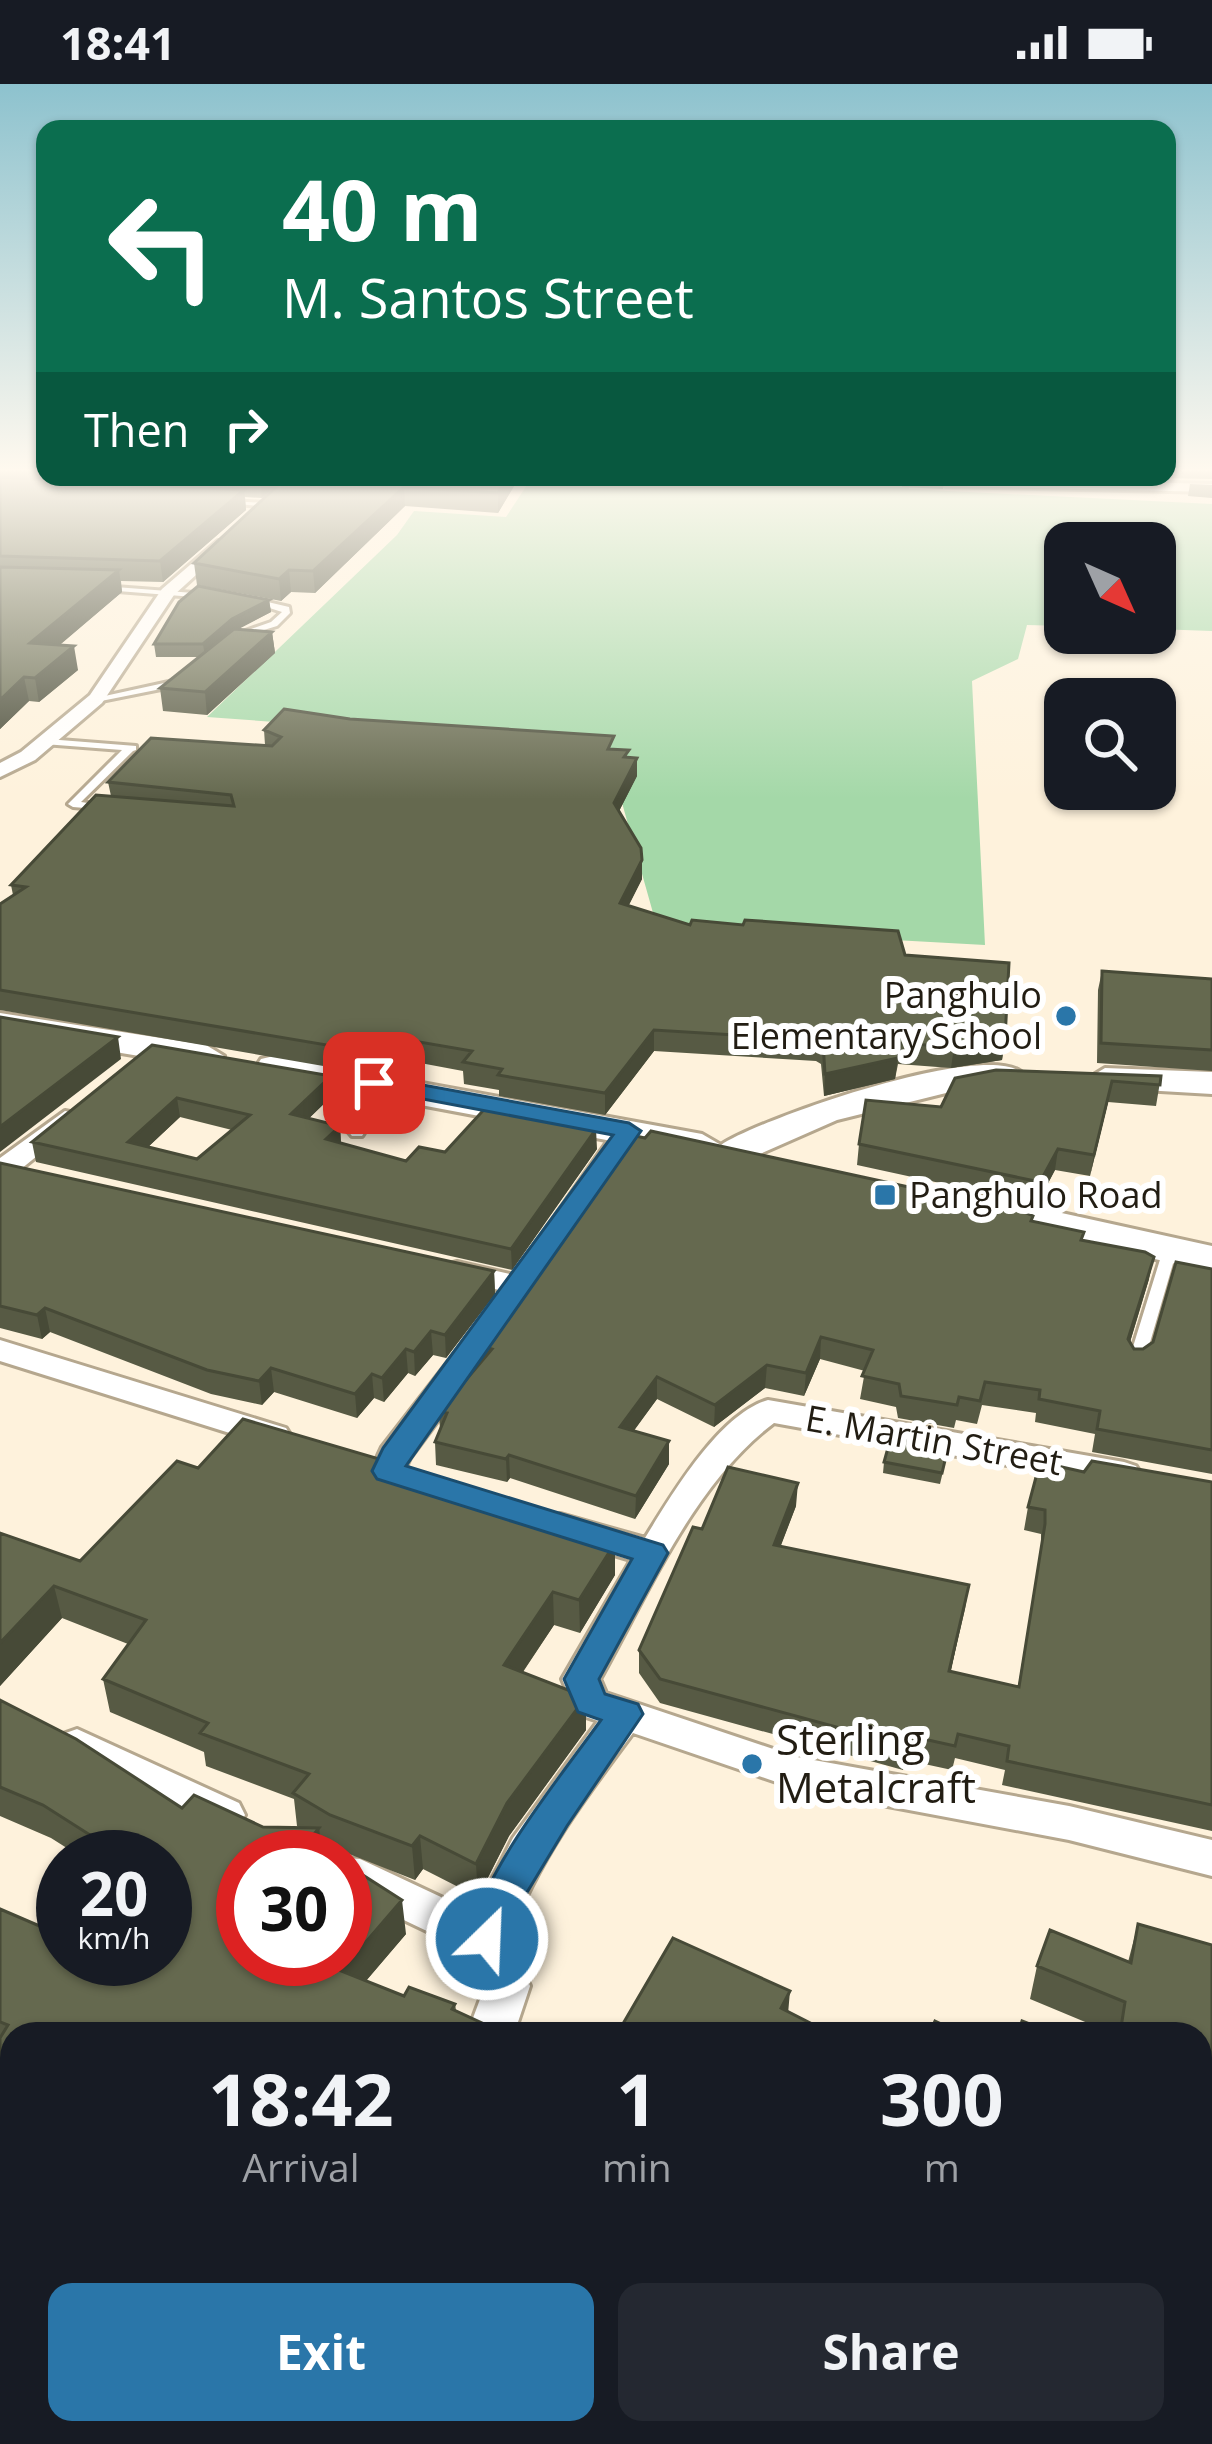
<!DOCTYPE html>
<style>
body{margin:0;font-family:"Open Sans",sans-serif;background:#242831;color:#f1f3f6;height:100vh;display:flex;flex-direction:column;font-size:45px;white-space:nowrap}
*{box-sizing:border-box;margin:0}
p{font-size:39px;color:#9ea1a6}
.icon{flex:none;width:66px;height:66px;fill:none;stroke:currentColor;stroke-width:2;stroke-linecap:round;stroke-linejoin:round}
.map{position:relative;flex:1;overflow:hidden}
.sheet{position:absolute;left:0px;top:1938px;width:1212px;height:423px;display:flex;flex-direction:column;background:#171b24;border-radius:36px 36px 0 0;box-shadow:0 3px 9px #0004}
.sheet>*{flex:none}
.guide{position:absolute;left:36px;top:36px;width:1140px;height:366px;border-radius:24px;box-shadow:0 3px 9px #0004;background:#0b6e4f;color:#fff;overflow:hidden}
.needle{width:78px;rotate:135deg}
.tools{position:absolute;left:1044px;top:438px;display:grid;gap:24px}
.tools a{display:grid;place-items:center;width:132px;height:132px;border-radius:24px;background:#171b24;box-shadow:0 3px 9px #0004;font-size:60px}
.speed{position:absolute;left:36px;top:1746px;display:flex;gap:24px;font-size:60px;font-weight:700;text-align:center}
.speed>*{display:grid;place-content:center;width:156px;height:156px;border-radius:50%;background:#171b24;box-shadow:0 3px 9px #0004;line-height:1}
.speed small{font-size:30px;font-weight:400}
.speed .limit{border:18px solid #d22;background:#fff;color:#111}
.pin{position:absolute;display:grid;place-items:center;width:102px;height:102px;color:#fff;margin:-51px;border-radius:24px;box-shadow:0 6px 18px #0006}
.me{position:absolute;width:132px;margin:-66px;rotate:24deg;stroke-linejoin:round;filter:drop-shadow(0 0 9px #0008)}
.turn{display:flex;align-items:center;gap:42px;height:252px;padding:0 48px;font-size:54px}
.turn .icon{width:156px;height:156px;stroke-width:2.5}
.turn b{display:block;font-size:84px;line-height:102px}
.then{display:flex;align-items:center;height:114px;padding:0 48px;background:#0003;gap:24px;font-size:45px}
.eta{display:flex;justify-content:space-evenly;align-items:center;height:204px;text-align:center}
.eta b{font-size:72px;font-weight:700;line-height:84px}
.button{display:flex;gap:24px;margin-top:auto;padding:24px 48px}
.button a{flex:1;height:138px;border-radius:24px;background:#2a76a9;color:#fff;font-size:48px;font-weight:700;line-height:138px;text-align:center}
.button a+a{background:#242831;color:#f1f3f6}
.status{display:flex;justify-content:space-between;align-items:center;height:84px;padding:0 60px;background:#171b24;direction:ltr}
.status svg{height:33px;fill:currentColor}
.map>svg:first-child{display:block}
</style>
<div class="status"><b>18:41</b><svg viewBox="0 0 49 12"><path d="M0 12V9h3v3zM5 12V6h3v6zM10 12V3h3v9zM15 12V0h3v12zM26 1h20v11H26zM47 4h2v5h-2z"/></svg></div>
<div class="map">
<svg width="1212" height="2360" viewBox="0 0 1212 2360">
<rect width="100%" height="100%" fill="#fef2dc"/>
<path fill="#a4d8a8" d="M470,393H905L909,405L1212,420V547L1155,545V459H1065V542L1027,541L1018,575L972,597L985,861L657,843L606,662L207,633L397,451L414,427L506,433L527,401Z"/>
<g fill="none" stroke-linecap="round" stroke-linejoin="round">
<defs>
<path id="lane" d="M293,393H300L271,423L227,419L231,417L266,419Z
M102,502L207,510L211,512L207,514L105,506H102Z
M251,514L289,523L290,529L277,542L237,554V550L271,538L282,528L251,518Z
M178,596L181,597V601L96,618L91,615Z
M47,655L136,662V666L133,667L81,718L108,722V726L73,723L68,720L122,666L44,660V656Z
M374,995L381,999L356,1040L364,1049L362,1052H352L342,1040L369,996Z
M1170,1162L1177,1166L1144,1279L1136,1284L1130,1283L1128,1279L1163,1166Z"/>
<path id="street" d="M938,393L1212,400V408L946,402Z
M218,457L230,460L174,511L102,619L35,676L0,693V679L21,668L90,611L162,505Z
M65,1027L75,1029L78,1035L75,1041L10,1094L0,1096V1074Z
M629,1039L643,1047L533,1208L410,1374L400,1395H376L371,1387L382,1363L503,1207L446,1193L442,1187L446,1181L457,1178L514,1191L619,1041Z
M0,1256L286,1344L291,1352L286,1360L274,1363L0,1277Z
M768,1316L1124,1378L1136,1382L1141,1390L1136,1398L1124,1402L774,1339C694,1399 648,1509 600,1595L606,1609L797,1673L1069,1722L1212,1756V1792L1069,1756L797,1705L633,1649C585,1713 537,1777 509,1854L530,1902L514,1950H467L485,1902L471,1868L345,1808V1773H337L360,1775L475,1829L513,1754L598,1637L577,1630L562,1595L631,1476L547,1451L542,1442L547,1433L560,1430L645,1454C671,1412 719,1330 768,1316Z
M77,1645L239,1719L245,1731L239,1743L224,1748L209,1743L63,1672L57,1661L63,1650Z
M155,2349H292L288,2360H151Z"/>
<path id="secondary" d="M0,929L206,961L224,972L206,983L0,949Z
M274,972L702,1050L721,1061C759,1035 997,951 1025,992L1007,1003L946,1009L837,1036L735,1081L716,1070L702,1074L261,991L256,983L261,975Z
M1105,984L1212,988V1010L1092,1003L1087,995Z
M980,1111L1212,1162V1188L966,1132L960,1123L966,1114Z"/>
</defs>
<use href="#lane" stroke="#b5a78e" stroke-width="6"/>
<use href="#street" stroke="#b5a78e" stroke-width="6"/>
<use href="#secondary" stroke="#b5a78e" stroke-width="6"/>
<use href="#lane" fill="#fff" fill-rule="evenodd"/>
<use href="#street" fill="#fff" fill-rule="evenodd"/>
<use href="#secondary" fill="#fff" fill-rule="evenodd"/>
</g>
<path fill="#575a44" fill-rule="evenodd" d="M0,385H45V393H286L262,414L245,413L246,426L163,498L121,497L122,508L59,561L78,586L39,618L29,617L0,645Z
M1167,385H1212V395L1115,393H1167Z
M287,393H514V402L498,429L405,422L315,509L291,508L281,517L197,501L194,479Z
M902,393H945L943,405L902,403Z
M1190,400L1212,401V414L1188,412Z
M269,516L271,528L237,545L272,548L275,569L207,631L163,627L160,604L199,573H156L154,560Z
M350,635L614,665L629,673L637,674V692L619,727L642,795L628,822L690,841L905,871L1005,955L1002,976L951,984L898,980L895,995L824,1012L821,980L816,977L654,967L605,1031L499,1012V1006L464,1000L463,987L415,978L404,990L364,982L358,988L0,926V820L13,811L11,801L111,712L108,698L265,661L264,646Z
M1102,887L1212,895V987L1097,979L1098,906Z
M152,961L333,1011L309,1034L340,1042L341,1059L406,1077L587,1035V1043L597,1065L512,1186L36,1078L32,1058ZM180,1033L232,1046L197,1075L148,1063Z
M1161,992L1156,1022L1108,1018L1090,1092L1055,1086L1037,1120L857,1081L859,1060L941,1023L955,994Z
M0,1079L494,1187L495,1210L446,1274L433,1271L415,1292L408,1289L384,1318L374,1314L357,1334L274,1308L262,1321L211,1310L50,1248L42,1255L0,1244Z
M1033,1132L1032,1138L1083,1156L1149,1195L1130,1258L1134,1265H1143L1153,1258L1212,1185V1390L1092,1368L1095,1350L1035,1338L1036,1329L982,1321L977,1340L956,1336L954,1344L898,1334L896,1323L860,1315L865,1287L820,1275L804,1312L765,1304L714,1343L657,1315L633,1347L669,1357V1380L635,1435L510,1394L507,1398L436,1381L435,1358L440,1346L439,1328L481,1277V1262Z
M946,1375L940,1400L883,1389L884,1378Z
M403,1382L404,1395L615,1459V1491L580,1549L554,1541L523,1588L586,1646L509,1752L478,1813L423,1785L415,1796L334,1764L320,1756L243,1773L406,1850L366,1897L404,1912L455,1920L456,1926L0,2360V1825L63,1875L165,1773H81L51,1754L0,1732V1616L182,1724L263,1743L300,1744L297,1742L294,1715L206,1682L204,1668L110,1628L103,1595L128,1560L62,1534L0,1602V1449L80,1477L198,1384Z
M1084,1388L1212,1398V1747L1002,1701L1005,1686L955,1674L952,1686L906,1676L903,1686L660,1619L639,1589V1566L702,1445L796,1422L780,1463L969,1501L951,1587L1018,1603L1041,1464V1450L1024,1446L1028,1423Z
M1138,1840L1212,1861V2360H657L662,2349H1200V1950H1114L1030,1915L1037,1882L1050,1846L1128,1878Z
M305,2349H395L389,2360H325Z"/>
<path fill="#474a37" d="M261,393H286L262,414L260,395Z
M507,393H514V402L498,429V409Z
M404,403L405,422L315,509L313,487Z
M244,406L246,426L163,498L160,477Z
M119,486L122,508L34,583L30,559Z
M289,486L291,508L281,517L279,495Z
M269,516L271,528L233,548L205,573L203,560L232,535Z
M272,548L275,569L207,631L205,608Z
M74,562L78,586L39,618L35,594Z
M24,593L29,617L0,645V616Z
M637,674V692L614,737V719Z
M642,776V795L620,839V819Z
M654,946V967L605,1031V1009Z
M118,953L121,975L0,1068V1043Z
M1005,955L1002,976L951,984L954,963Z
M414,957L415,978L404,990L403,968Z
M900,959L895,995L824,1012L825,990Z
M363,960L364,982L358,988L356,966Z
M331,992L333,1011L293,1050L291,1030Z
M1112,997L1108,1018L1090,1092L1094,1071Z
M177,1014L180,1033L132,1078L128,1058Z
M340,1042L341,1062L326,1055Z
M596,1045L597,1065L512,1186L511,1165Z
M1058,1065L1055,1086L1037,1120L1040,1098Z
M1154,1173L1149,1195L1124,1278L1128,1255Z
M494,1187L495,1210L446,1274L445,1251Z
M45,1224L50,1248L42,1255L37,1231Z
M431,1247L433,1271L415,1292L414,1268Z
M821,1253L820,1275L804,1312L806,1289Z
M406,1265L408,1289L384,1318L382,1294Z
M767,1281L765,1304L714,1343L715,1321Z
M271,1284L274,1308L262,1321L259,1297Z
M372,1290L374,1314L357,1334L355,1310Z
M657,1293V1315L620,1366V1343Z
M669,1357V1380L635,1435L636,1412Z
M509,1371L510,1394L507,1398L506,1375Z
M798,1399L796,1422L772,1485L774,1461Z
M615,1459V1491L580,1549L579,1516Z
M969,1501L965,1525L945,1611L949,1587Z
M54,1502L62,1534L0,1602V1559Z
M553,1508L554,1541L505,1614L504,1581Z
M586,1613V1646L509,1752L478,1813L476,1780L507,1719Z
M319,1744L323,1773H295Z
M420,1752L423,1785L415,1796L412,1762Z
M402,1816L406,1850L346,1920L341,1887Z
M790,1907L788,1930L781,1924Z
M373,2349H395L389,2360H369V2357Z"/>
<path fill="#65694f" stroke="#474a37" stroke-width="3" fill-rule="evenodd" d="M0,393L244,406L160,477L0,472Z
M287,393H507L498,409L404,403L313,487L289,486L279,495L194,479Z
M0,483L119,486L30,559L74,562L35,594L24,593L0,616Z
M198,502L269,516L232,535L203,560H154L179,518Z
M234,545L272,548L205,608L160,604Z
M284,625L350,635L614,652L608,665L629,666L624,673L637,674L614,719L641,764L642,776L620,819L690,841L692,836L743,841L745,836L898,847L905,871L1009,879L1005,955L954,963L900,959L898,974L825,990L823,959L818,956L654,946L605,1009L498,991L502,985L463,978L472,967L414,957L403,968L363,960L356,966L0,906V820L26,803L11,801L96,711L234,722L231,711L108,698L151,654L272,662L281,653L264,646Z
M1102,887L1212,895V966L1101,959Z
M0,933L118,953L0,1043Z
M152,961L331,992L291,1030L340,1042L326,1055L406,1077L419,1063L445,1068L490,1019L587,1035L582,1042L596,1045L511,1165L32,1058ZM177,1014L250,1031L197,1075L128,1058Z
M996,986L1161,992L1160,1001L1112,997L1094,1071L1058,1065L1040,1098L859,1060L866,1016L941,1023L955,994Z
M651,1047L1024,1128L1033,1132L1031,1137L1084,1148L1081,1156L1145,1168L1154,1173L1128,1255L1134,1265H1143L1153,1258L1176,1178L1212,1185V1366L1097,1345L1100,1327L1039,1315L1040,1306L985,1298L980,1317L959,1313L957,1321L901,1312L899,1300L862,1292L873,1266L821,1253L806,1289L767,1281L715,1321L657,1293L620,1343L669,1357L636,1412L509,1371L506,1375L435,1358L447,1329L439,1328L492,1265L481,1262L631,1051L645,1054Z
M0,1079L494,1187L445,1251L431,1247L414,1268L406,1265L382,1294L372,1290L355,1310L271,1284L259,1297L207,1286L45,1224L37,1231L0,1222Z
M243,1335L403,1382L394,1392L615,1459L579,1516L553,1508L504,1581L586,1613L507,1719L476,1780L420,1752L412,1762L330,1731L293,1709L309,1690L200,1649L208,1639L103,1595L146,1536L54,1502L0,1559V1449L80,1477L177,1377L198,1384Z
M891,1353L948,1364L942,1389L884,1378Z
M1092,1377L1212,1398V1721L1007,1677L1009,1662L958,1650L955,1662L910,1652L906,1662L660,1595L639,1566L693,1443L702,1445L728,1383L798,1399L774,1461L969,1501L949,1587L1019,1603L1045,1440V1426L1028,1423L1040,1378L1084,1388Z
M0,1616L76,1655L182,1724L194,1711L263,1743L319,1744L295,1773H243V1875H345V1800H346L358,1788L402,1816L341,1887L404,1912L409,1903L455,1920L452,1925L506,1950H12V2349H128L154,2360H0V1954L8,1941L0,1938V1825L63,1852V1875H165V1773H122L123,1772L43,1721L0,1703Z
M1138,1840L1212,1861V2360H657L662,2349H1200V1950H1120L1125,1918L1037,1882L1050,1846L1131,1879Z
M673,1854L790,1907L781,1924L826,1947L824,1950H617Z
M935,1937L963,1950H929Z
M1022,1937L1055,1950H1018Z
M226,2349H237L272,2360H221Z
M355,2349H373L369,2357Z"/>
<linearGradient id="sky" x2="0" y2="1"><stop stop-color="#8dc2ce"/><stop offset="0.54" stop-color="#fff9ef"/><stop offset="1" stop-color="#fff9ef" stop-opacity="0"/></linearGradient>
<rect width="1212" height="715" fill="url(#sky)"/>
<path fill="#2a76a9" stroke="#1b4d6e" stroke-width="3" d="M374,992L629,1039L641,1047L406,1382L663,1461L668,1469L599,1595L605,1610L638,1620L643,1630L567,1742L514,1830L501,1867L487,1872L472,1867L467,1855C492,1775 552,1704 601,1636L578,1628L564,1595L632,1475L377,1395L372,1387L383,1364L613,1051L365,1004V994Z"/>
<g fill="#2a76a9" stroke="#fff" stroke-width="4.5">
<circle cx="1066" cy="932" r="12"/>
<rect x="873" y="1099" width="24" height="24" rx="6"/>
<circle cx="752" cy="1680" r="12"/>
</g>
<g text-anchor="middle" stroke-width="12" stroke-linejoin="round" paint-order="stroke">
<g font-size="36" fill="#221d13" stroke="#fff" text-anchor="end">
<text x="1042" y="924">Panghulo<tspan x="1042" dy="41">Elementary School</tspan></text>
<text x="909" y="1124" text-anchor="start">Panghulo Road</text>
</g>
<g font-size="36" fill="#221d13" stroke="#fff">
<text transform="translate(934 1356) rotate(10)" y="13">E. Martin Street</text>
</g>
<g font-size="42" fill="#221d13" stroke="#fff" text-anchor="start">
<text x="776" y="1671">Sterling<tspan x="776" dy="48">Metalcraft</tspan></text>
</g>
</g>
</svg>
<div class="tools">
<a><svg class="needle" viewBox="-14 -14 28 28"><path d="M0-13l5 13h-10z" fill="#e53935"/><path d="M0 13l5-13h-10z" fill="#9ea1a6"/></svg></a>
<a><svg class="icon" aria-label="search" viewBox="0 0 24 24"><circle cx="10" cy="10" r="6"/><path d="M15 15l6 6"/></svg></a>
</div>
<div class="speed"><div>20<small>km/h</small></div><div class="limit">30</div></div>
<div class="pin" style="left:374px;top:999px;background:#d93025"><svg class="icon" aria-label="arrive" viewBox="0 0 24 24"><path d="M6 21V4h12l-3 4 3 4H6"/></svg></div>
<svg class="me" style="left:487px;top:1855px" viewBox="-20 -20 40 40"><circle r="17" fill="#2a76a9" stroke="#fff" stroke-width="3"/><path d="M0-11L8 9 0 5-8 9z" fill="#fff"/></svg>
<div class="guide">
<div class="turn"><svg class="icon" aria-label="left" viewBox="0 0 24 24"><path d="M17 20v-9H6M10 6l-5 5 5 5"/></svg><div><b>40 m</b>M. Santos Street</div></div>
<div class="then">Then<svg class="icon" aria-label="right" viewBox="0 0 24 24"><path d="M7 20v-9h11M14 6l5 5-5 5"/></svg></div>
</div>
<section class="sheet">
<div class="eta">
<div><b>18:42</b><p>Arrival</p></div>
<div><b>1</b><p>min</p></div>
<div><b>300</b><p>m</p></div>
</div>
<div class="button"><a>Exit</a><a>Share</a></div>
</section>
</div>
